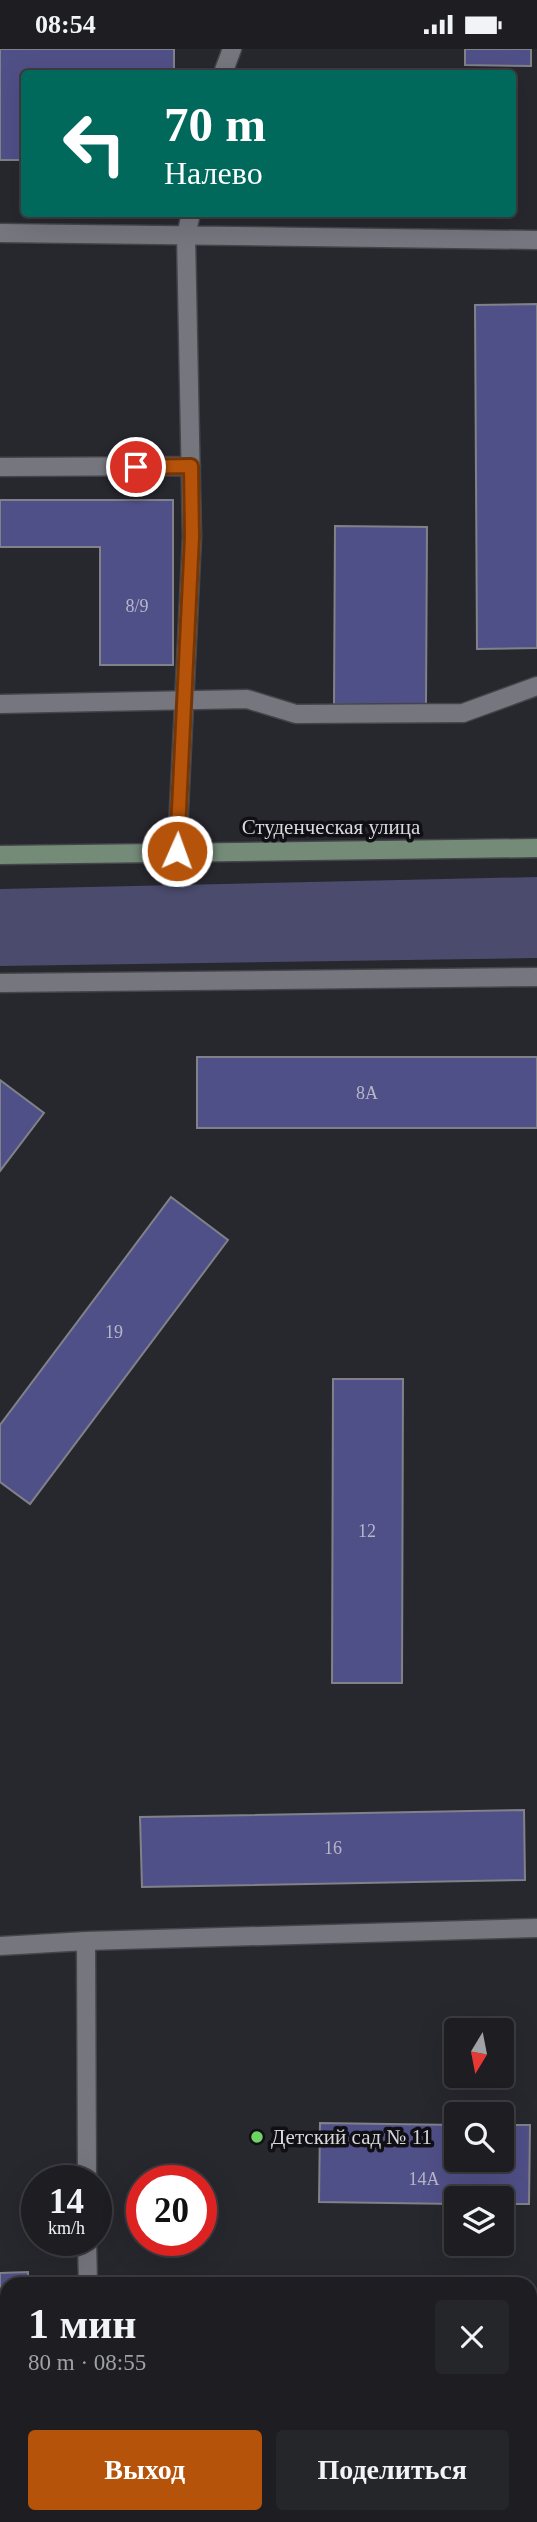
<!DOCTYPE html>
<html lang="ru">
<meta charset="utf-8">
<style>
body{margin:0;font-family:Georgia,serif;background:#25262a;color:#f1f3f6;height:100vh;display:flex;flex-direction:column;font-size:26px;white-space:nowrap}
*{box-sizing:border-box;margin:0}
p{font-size:23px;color:#a0a2a5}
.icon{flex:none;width:38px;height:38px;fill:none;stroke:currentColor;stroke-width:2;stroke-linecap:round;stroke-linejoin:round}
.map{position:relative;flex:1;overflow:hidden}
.panel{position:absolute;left:0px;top:2228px;width:537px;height:247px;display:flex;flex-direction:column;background:#1d1d22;border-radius:21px 21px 0 0;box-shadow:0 7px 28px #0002,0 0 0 2px #3b3b40}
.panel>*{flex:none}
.hud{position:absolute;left:21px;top:21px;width:495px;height:147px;border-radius:7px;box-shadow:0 7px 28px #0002,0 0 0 2px #3b3b40;background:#00695c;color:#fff;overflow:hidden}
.needle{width:46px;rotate:190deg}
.fabs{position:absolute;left:444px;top:1969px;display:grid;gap:14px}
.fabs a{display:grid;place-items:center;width:70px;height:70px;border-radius:7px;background:#1d1d22;box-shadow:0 7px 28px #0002,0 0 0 2px #3b3b40;font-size:35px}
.speed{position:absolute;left:21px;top:2116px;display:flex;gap:14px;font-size:35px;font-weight:700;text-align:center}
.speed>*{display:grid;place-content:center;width:91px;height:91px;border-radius:50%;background:#1d1d22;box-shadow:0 7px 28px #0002,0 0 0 2px #3b3b40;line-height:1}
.speed small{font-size:18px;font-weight:400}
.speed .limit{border:10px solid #d22;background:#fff;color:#111}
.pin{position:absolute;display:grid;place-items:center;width:60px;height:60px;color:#fff;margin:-30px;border:4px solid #fff;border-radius:50%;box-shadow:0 2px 7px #0007}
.me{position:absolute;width:77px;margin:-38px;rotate:2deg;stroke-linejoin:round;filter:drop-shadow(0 0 5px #0008)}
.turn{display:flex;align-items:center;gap:24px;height:147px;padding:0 28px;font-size:32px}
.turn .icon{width:91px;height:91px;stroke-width:2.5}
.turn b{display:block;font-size:49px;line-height:60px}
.round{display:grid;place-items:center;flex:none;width:74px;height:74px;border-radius:7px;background:#25262a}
.head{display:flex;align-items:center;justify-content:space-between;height:119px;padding:0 28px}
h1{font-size:42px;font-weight:700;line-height:52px}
.action{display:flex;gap:14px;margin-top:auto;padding:14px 28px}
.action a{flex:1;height:80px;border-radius:7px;background:#b45309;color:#fff;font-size:28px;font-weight:700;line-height:80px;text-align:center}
.action a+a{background:#25262a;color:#f1f3f6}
.status{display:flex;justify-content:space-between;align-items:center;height:49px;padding:0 35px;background:#1d1d22;direction:ltr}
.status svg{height:19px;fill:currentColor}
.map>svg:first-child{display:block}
</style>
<div class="status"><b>08:54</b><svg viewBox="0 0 49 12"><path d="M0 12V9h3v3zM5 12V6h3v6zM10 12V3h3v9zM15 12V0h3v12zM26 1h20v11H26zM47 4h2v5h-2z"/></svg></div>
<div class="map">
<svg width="537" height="2473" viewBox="0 0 537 2473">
<rect width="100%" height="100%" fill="#27272e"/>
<path fill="#4a4b6d" d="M537,828V909L0,917V840Z
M530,2245H537V2473H162L161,2468H530Z"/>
<path fill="#505088" stroke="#808189" stroke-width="2" d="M0,0H174V24H24V111H0Z
M465,0H531V17L465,16Z
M254,20L488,21V24H254Z
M537,255V599L477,600L475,256Z
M0,451H173V616H100V498H0Z
M335,477L427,478L426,656L334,655Z
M197,1008H537V1079H197Z
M0,1031L44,1064L0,1122Z
M171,1148L228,1191L30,1455L0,1433V1376Z
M333,1330H403L402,1634H332Z
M524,1761L525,1831L142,1838L140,1768Z
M320,2074L457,2076V2110H502V2076H530L529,2155H502V2149H457V2155L319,2153Z
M28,2223V2235H7V2320H0V2224Z"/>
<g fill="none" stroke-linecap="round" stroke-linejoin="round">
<defs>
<path id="lane" d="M223,24L232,0
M0,184L537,191
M0,418L191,417
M0,655L247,650L296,665L463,664L537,637
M177,802L192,488L186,187L191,164
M0,934L537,928
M86,1892L87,2132
M0,1897L86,1892L537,1879
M87,2191L88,2235
M89,2468V2473"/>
<path id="secondary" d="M0,806L537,799"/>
</defs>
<use href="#lane" stroke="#44444a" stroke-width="21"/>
<use href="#secondary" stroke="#44444a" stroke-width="21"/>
<use href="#lane" stroke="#76767f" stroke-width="18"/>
<use href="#secondary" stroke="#748b78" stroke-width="18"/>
</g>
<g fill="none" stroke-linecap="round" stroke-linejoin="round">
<defs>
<path id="route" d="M136,418L191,417L192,488L177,802"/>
</defs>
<use href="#route" stroke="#753606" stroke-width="18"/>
<use href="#route" stroke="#b45309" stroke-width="12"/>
</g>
<circle fill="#6dd361" stroke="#101014" stroke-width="2.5" cx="257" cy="2088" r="7"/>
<g text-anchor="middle" stroke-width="7" stroke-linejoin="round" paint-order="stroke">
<g font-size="18" fill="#b6b6c8">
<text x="137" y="563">8/9</text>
<text x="367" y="1050">8А</text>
<text x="114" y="1289">19</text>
<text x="367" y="1488">12</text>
<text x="333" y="1805">16</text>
<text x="424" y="2136">14А</text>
</g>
<g font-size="21" fill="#d8d8dd" stroke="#101014">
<text x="331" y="785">Студенческая улица</text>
</g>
<g font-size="21" fill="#d8d8dd" stroke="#101014" text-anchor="start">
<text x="271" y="2095">Детский сад № 11</text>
</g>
</g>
</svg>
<div class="fabs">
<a><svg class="needle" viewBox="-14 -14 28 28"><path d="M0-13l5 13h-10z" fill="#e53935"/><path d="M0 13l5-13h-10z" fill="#a0a2a5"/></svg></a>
<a><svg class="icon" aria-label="search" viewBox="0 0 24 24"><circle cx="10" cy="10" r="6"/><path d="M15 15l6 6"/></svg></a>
<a><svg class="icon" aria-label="layers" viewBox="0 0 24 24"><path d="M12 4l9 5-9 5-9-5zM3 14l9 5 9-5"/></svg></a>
</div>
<div class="speed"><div>14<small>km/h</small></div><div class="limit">20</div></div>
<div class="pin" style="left:136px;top:418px;background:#d93025"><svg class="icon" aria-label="arrive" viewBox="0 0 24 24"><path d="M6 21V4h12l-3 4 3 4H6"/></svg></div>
<svg class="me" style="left:177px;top:802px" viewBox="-20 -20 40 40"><circle r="17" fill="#b45309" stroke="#fff" stroke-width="3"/><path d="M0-11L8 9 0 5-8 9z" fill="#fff"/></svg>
<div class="hud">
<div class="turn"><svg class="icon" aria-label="left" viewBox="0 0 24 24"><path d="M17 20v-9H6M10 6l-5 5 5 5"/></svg><div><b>70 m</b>Налево</div></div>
</div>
<section class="panel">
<div class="head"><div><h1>1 мин</h1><p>80 m · 08:55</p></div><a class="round"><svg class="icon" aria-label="close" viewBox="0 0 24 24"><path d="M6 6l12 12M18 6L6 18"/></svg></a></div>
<div class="action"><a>Выход</a><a>Поделиться</a></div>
</section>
</div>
